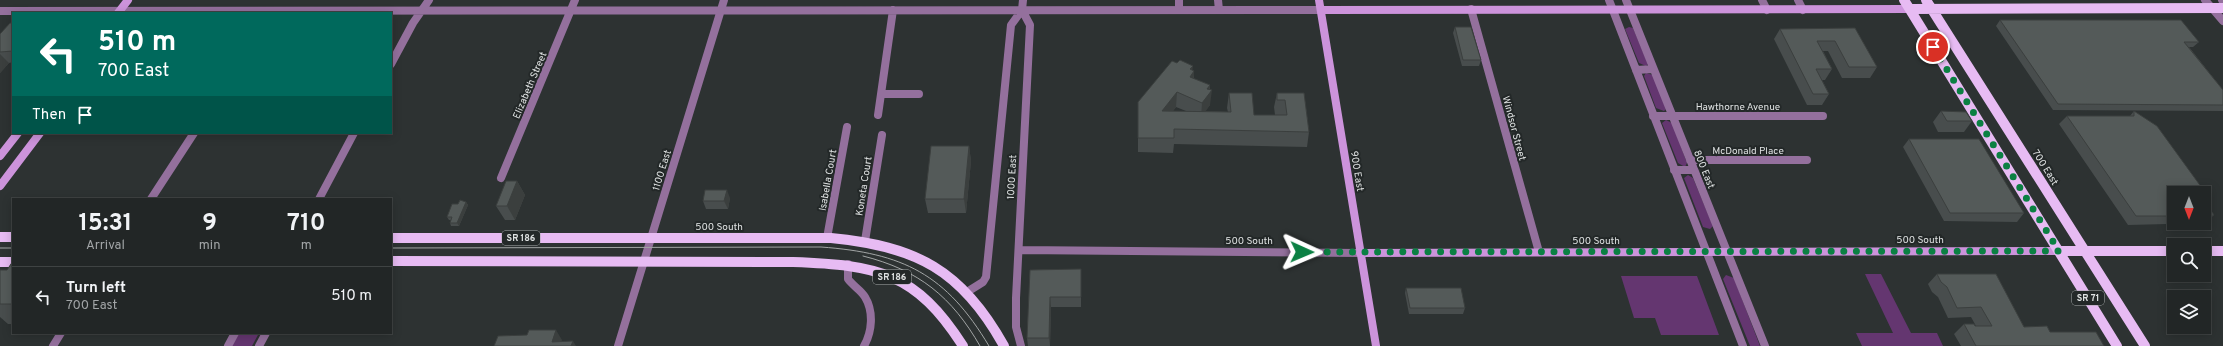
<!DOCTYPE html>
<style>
body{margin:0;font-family:Overpass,sans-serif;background:#2e3232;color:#f1f3f6;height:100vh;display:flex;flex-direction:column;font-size:15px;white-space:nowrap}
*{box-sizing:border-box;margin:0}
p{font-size:13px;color:#a2a5a7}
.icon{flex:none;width:22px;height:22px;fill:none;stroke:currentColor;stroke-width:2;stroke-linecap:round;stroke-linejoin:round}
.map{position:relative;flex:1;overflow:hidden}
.panel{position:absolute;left:12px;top:198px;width:380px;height:136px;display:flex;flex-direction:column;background:#222626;border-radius:0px;box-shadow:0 2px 10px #0003,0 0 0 1px #3f4343}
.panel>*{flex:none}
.banner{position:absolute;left:12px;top:12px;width:380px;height:122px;border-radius:0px;box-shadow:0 2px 10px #0003,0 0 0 1px #3f4343;background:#00695c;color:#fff;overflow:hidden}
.needle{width:26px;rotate:180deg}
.tools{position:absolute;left:2167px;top:186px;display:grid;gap:8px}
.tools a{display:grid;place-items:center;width:44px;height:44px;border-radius:0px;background:#222626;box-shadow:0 2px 10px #0003,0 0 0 1px #3f4343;font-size:20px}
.pin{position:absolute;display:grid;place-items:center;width:34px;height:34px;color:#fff;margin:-17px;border:2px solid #fff;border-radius:50%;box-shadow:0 1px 4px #0007}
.me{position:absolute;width:44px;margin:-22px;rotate:91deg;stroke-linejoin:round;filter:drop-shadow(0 0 3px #0008)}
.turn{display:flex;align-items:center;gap:14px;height:84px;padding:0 20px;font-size:18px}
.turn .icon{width:52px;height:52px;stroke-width:2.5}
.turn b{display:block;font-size:28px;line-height:34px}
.then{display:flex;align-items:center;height:38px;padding:0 20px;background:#0003;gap:8px;font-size:15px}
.eta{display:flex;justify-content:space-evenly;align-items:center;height:68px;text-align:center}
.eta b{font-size:24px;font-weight:700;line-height:28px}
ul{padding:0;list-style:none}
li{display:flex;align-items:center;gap:12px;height:60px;padding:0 20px;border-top:1px solid #3f4343}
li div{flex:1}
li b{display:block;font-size:15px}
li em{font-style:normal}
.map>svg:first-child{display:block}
</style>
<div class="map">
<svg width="2223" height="346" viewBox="0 0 2223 346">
<rect width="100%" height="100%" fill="#2d3232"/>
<path fill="#643670" d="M1629,27L1633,28L1648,64L1646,66L1639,63L1625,29Z
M1646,73L1653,75L1666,109L1664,111L1656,108L1644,76Z
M1666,120L1672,123L1687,163L1685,167L1678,163L1662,123Z
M1688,175L1693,178L1713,226L1710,229L1703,227L1684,178Z
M1865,274H1881L1911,333H1937L1943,346H1862L1856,333H1893Z
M1726,275L1734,278L1760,346H1750L1723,279Z
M1621,276H1697L1719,335H1661L1655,318H1634Z
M239,333H259L252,346H232Z"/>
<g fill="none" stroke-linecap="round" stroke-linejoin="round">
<path stroke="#94709d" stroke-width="8" d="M1179,0V10
M1218,0L1219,10
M1609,0L1743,346
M1626,0L1765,346
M1762,0L1767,10
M1798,0L1803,10
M2205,0L2223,21
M2222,0L2223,2
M1471,9L1539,252
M0,11L1321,10
M391,64L413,23L429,0
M1636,70L1653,69
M882,94H919
M878,115L893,10
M1653,116H1823
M1690,160H1807
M1674,170H1694
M501,178L575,0
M151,199L194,133
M319,199L354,133
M827,238L847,127
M865,241L882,135
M1019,250L1360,253
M848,264V279C853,286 861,290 865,297C874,312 872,332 864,346
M967,292L983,282L986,277L1011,25L1022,10
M53,346L61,333
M228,346L235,333
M259,346L266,333
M618,346L724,0
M1021,346L1016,327V298L1030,25L1022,10L1023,0"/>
<path stroke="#cc93db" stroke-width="8" d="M1319,0L1376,346
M1321,10L1910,9
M118,13L128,0
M0,156L18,133
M0,186L40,133
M1360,253L2059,251"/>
<path stroke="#e7bbf3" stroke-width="10" d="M1904,0L2117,346
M1926,0L2145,346
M1910,9L2223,8
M0,237H13
M391,238H831C916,246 962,270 1004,346
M2059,251H2174
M2204,251H2223
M391,261L793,262C877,265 916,272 963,346
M0,262H13"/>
<path stroke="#a2a5a5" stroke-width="1" d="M0,248H13
M391,248L821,247C903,253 946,274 989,346
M863,256C919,270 952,297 980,346"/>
</g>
<path fill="#484d4d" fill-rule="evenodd" d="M2000,20L2199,42L2193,47H2189L2223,90V111L2053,110L1996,26Z
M13,23V62L9,63L0,73V34Z
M1455,27L1481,60L1479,66H1462L1453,33Z
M1855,28L1877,67L1870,78H1842L1828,51H1823L1832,69L1825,80H1822L1829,94L1822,105H1807L1774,39L1780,29Z
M1193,70L1194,79L1210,85V105L1205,111L1228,112L1227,108L1229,93L1254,115H1283H1275L1274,107L1277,93H1304L1309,132L1307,147L1174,144L1173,153L1138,152V102ZM1176,107L1186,111H1173Z
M1941,111L1972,121L1964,132H1938L1933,122Z
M2134,111L2202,188L2198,193H2174V223H2204V201L2214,215L2205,223L2128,225L2059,124L2067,116H2130Z
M1909,139L2024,213L2017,222L1944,221L1903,147Z
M969,146L971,161L966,213H928L925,199Z
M517,181L525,195L515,220H505L496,206Z
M730,198L728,209H706L703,201Z
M466,202L468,205L459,226H451L450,223L451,220H449L447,217L458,204Z
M13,261V324H8L0,317V270H7Z
M1081,269V307H1051L1050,346H1028L1027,338L1030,270Z
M1937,274L2024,327L2104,346H1961L1954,334L1964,324L1976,326L1971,317L1948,318L1938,297L1932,292L1928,284Z
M1406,288L1465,308L1463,314H1409L1405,293Z"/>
<path fill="#3b3f3e" d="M0,54L9,63L0,73Z
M1193,66L1192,73L1194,71L1193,86L1189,92L1190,69Z
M1210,85L1209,94L1212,90L1210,105L1201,118L1202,103L1207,89Z
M1177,92L1176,107L1161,126L1162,111Z
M969,146L971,161L966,213L964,199Z
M517,181L525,195L515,220L507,206Z
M727,190L730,198L728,209L724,201Z
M466,202L468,205L459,226L457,223Z
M1050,297L1051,307L1050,346L1049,338Z
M556,330L562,340L560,346L552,342Z
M573,341L576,346H571Z"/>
<path fill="#545a59" stroke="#3b3f3e" d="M2000,20H2181L2199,42H2184L2223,90V105L2058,104Z
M10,23H13V51L0,52V34Z
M1455,27H1471L1481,60H1463Z
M1855,28L1877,67H1849L1835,41H1817L1832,69H1816L1829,94H1813L1780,29Z
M1180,60L1193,66L1190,69L1194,71L1190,77L1210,85L1207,89L1212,90L1202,103L1177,92L1162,111L1231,112L1229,93H1252L1254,115H1287L1285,100H1277V93H1304L1309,132L1174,129V138H1138V102L1172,61L1177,63Z
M1941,111L1966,112L1972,121H1947Z
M2134,111L2157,126L2202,188H2194L2198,193H2174V216H2136L2067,116H2134Z
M1909,139H1979L2024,213H1950Z
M931,146H969L964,199H925Z
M506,181H517L507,206H496Z
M705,190H727L724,201H703Z
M460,200L466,202L457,223H450L452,217H447L452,204H458Z
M2204,201L2214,215H2204Z
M13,261V304H0V270H7Z
M1081,269V297H1050L1049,338H1027L1030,270Z
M1937,274H1996L2024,327L2047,326L2050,332H2096L2104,346H1976L1964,324H1974L1975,326H1992L1981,307L1957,308L1947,287L1941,282Z
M1406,288H1461L1465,308H1410Z
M529,330H556L552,342L573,341L571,346H494L498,336L527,335Z"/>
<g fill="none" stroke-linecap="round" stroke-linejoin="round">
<path stroke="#0b8043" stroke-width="7" stroke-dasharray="0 12.6" d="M1302,252L2059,251L1933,47"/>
</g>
<g text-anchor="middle" stroke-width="4" stroke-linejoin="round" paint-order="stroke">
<g fill="#232828" stroke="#a7aaaa" stroke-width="1">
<rect x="502" y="231" width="38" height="14" rx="3"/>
<rect x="873" y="270" width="38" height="14" rx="3"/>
<rect x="2072" y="291" width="32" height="14" rx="3"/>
</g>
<g font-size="9" font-weight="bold" fill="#dfe2e2">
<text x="521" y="241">SR 186</text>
<text x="892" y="280">SR 186</text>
<text x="2088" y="301">SR 71</text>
</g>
<g font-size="10" fill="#dfe2e2" stroke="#232828">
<text transform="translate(529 85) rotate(-67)" y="4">Elizabeth Street</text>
<text x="1738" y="110">Hawthorne Avenue</text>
<text transform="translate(1515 128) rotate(75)" y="4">Windsor Street</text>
<text x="1748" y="154">McDonald Place</text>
<text transform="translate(2046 167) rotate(58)" y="4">700 East</text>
<text transform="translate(1705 169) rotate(68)" y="4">800 East</text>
<text transform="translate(661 170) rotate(-73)" y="4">1100 East</text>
<text transform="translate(1358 171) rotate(81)" y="4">900 East</text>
<text transform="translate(1011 177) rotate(-87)" y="4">1000 East</text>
<text transform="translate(827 180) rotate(-80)" y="4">Isabella Court</text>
<text transform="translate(863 186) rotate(-81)" y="4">Koneta Court</text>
<text x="719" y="230">500 South</text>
<text x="1920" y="243">500 South</text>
<text x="1249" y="244">500 South</text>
<text x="1596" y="244">500 South</text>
</g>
</g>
</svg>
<div class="tools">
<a><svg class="needle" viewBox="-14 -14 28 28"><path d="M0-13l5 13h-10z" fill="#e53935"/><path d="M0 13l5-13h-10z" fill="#a2a5a7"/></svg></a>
<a><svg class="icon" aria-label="search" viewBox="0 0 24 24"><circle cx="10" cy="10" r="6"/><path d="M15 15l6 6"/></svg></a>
<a><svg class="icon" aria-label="layers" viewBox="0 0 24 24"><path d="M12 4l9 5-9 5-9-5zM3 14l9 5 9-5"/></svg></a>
</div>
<div class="pin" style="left:1933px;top:47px;background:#d93025"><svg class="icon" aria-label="arrive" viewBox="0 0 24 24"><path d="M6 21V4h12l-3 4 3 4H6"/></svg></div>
<svg class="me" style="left:1302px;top:252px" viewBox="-20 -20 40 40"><path d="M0-17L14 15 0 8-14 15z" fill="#0b8043" stroke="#fff" stroke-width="4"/></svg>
<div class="banner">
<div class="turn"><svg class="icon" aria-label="left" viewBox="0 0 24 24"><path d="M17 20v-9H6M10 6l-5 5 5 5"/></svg><div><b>510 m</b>700 East</div></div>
<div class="then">Then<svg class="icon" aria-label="arrive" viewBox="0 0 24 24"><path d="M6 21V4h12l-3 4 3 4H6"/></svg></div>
</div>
<section class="panel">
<div class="eta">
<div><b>15:31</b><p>Arrival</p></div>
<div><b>9</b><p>min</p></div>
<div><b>710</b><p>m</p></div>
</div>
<ul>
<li><svg class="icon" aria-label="left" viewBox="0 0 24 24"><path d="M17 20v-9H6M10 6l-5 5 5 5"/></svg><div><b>Turn left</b><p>700 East</p></div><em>510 m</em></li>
</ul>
</section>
</div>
